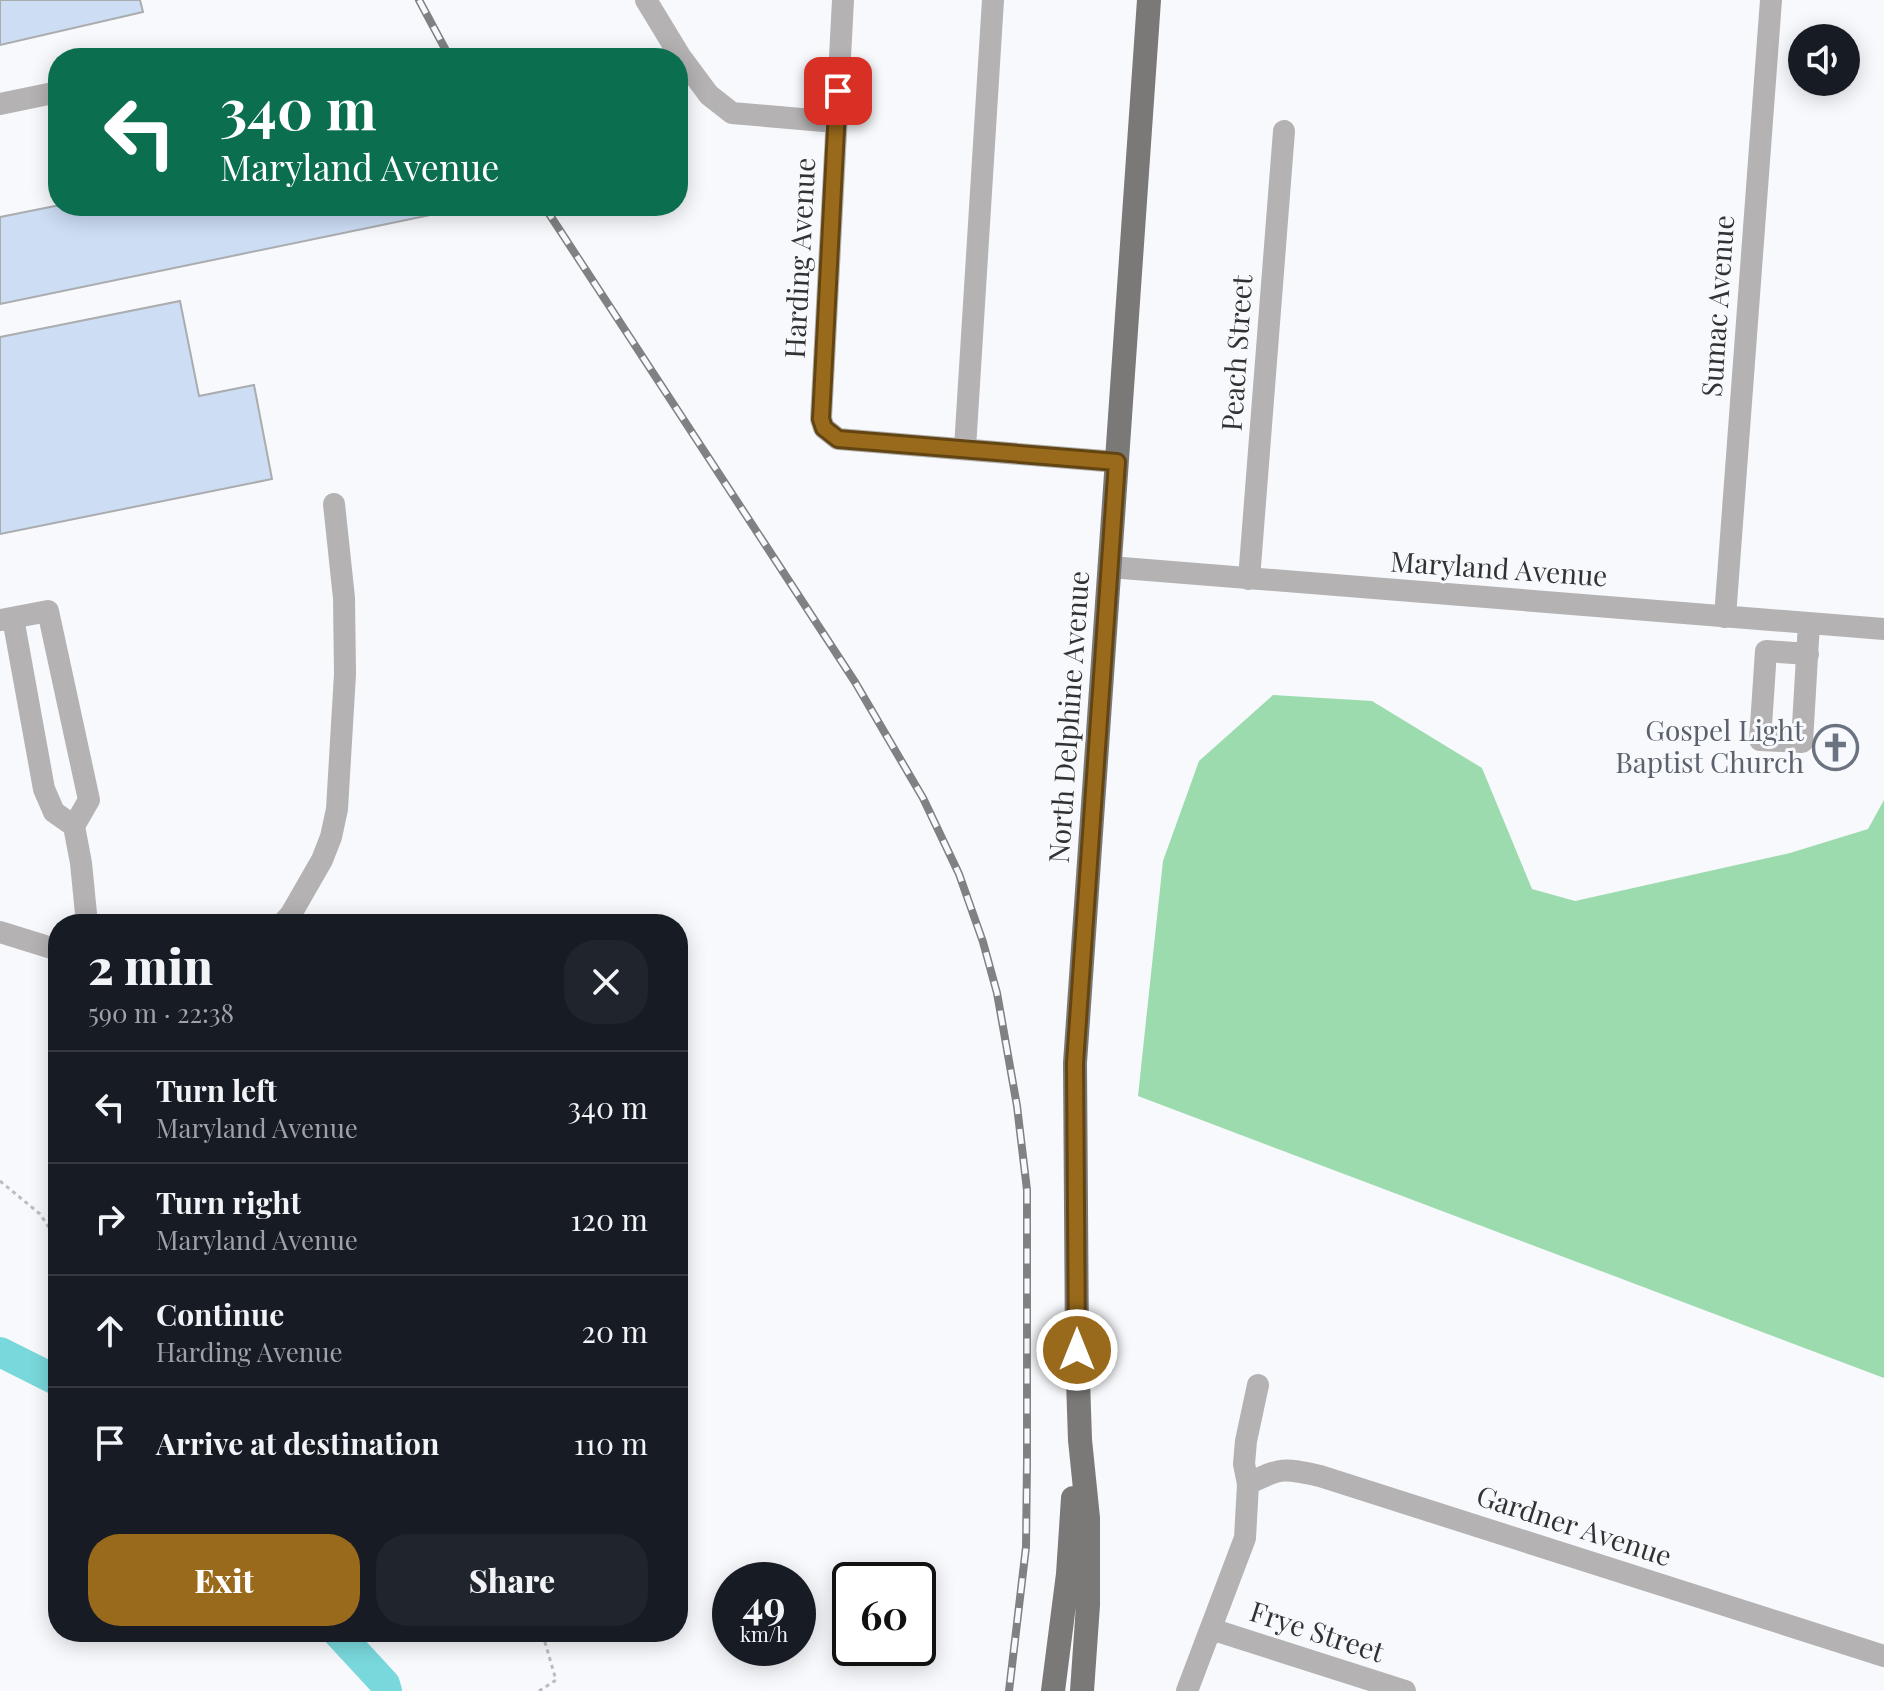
<!DOCTYPE html>
<meta charset="utf-8">
<style>
body{margin:0;font-family:"Playfair Display",serif;background:#20242c;color:#f1f3f6;height:100vh;display:flex;flex-direction:column;font-size:30px;white-space:nowrap}
*{box-sizing:border-box;margin:0}
p{font-size:26px;color:#9ea1a6}
.icon{flex:none;width:44px;height:44px;fill:none;stroke:currentColor;stroke-width:2;stroke-linecap:round;stroke-linejoin:round}
.map{position:relative;flex:1;overflow:hidden}
.panel{position:absolute;left:48px;top:914px;width:640px;height:728px;display:flex;flex-direction:column;background:#171b24;border-radius:32px;box-shadow:0 4px 20px #0003}
.panel>*{flex:none}
.banner{position:absolute;left:48px;top:48px;width:640px;height:168px;border-radius:32px;box-shadow:0 4px 20px #0003;background:#0b6e4f;color:#fff;overflow:hidden}
.tools{position:absolute;left:1788px;top:24px;display:grid;gap:16px}
.tools a{display:grid;place-items:center;width:72px;height:72px;border-radius:50%;background:#171b24;box-shadow:0 4px 20px #0003;font-size:40px}
.speed{position:absolute;left:712px;top:1562px;display:flex;gap:16px;font-size:40px;font-weight:700;text-align:center}
.speed>*{display:grid;place-content:center;width:104px;height:104px;border-radius:50%;background:#171b24;box-shadow:0 4px 20px #0003;line-height:1}
.speed small{font-size:20px;font-weight:400}
.speed .limit{border:4px solid #111;border-radius:12px;background:#fff;color:#111}
.pin{position:absolute;display:grid;place-items:center;width:68px;height:68px;color:#fff;margin:-34px;border-radius:16px;box-shadow:0 4px 12px #0006}
.me{position:absolute;width:88px;margin:-44px;rotate:0deg;stroke-linejoin:round;filter:drop-shadow(0 0 6px #0008)}
.turn{display:flex;align-items:center;gap:28px;height:168px;padding:0 40px;font-size:36px}
.turn .icon{width:104px;height:104px;stroke-width:2.5}
.turn b{display:block;font-size:56px;line-height:68px}
.round{display:grid;place-items:center;flex:none;width:84px;height:84px;border-radius:32px;background:#20242c}
.headline{display:flex;align-items:center;justify-content:space-between;height:136px;padding:0 40px}
h1{font-size:48px;font-weight:800;line-height:60px}
.primary-button{display:flex;gap:16px;margin-top:auto;padding:16px 40px}
.primary-button a{flex:1;height:92px;border-radius:32px;background:#996a1b;color:#fff;font-size:32px;font-weight:800;line-height:92px;text-align:center}
.primary-button a+a{background:#20242c;color:#f1f3f6}
ul{padding:0;list-style:none}
li{display:flex;align-items:center;gap:24px;height:112px;padding:0 40px;border-top:2px solid #363941}
li div{flex:1}
li b{display:block;font-size:30px}
li em{font-style:normal}
.map>svg:first-child{display:block}
</style>
<div class="map">
<svg width="1884" height="1691" viewBox="0 0 1884 1691">
<rect width="100%" height="100%" fill="#f7f9fc"/>
<path fill="#9cdbae" d="M1273,695L1372,701L1482,768L1532,889L1575,901L1790,853L1868,829L1884,800V1378L1138,1096L1163,861L1199,761Z"/>
<g fill="none" stroke-linecap="round" stroke-linejoin="round">
<path stroke="#79d8dc" stroke-width="30" d="M0,1352L58,1381
M337,1632L385,1684L387,1691"/>
</g>
<path fill="#ccddf4" stroke="#aaacae" stroke-width="2" d="M0,0H140L143,12L0,45Z
M55,206H444L445,212L0,304V217Z
M180,301L199,396L254,385L272,479L0,534V337Z"/>
<g fill="none" stroke-linecap="round" stroke-linejoin="round">
<path stroke="#bbbdbf" stroke-width="3" stroke-dasharray="4 4" stroke-linecap="butt" d="M0,1181L40,1214L58,1241
M539,1691L556,1680L542,1632"/>
<path stroke="#b4b2b3" stroke-width="22" d="M646,0L680,56L709,95L732,113L836,122
M843,0L821,419L824,428L838,439L1117,462
M0,104L58,92
M965,448L993,0
M1110,567L1884,629
M1249,579L1284,131
M1725,617L1771,0
M13,618L44,789L54,812L74,826L81,863L87,924
M1,620L48,611L89,800L74,826
M1808,654L1766,651L1760,740L1802,742L1809,623
M282,924L291,914L322,860L331,837L337,809L345,674L344,598L334,504
M0,932L58,950
M1248,1484C1281,1467 1284,1468 1320,1476L1884,1656
M1211,1629L1405,1691
M1187,1691L1245,1538L1248,1484L1244,1464L1246,1441L1258,1385"/>
<path stroke="#7b7878" stroke-width="24" d="M1053,1691L1068,1574L1073,1498
M1082,1691L1088,1605V1518L1080,1440L1077,1350L1075,1063L1149,0"/>
<defs>
<path id="rail" d="M419,0L450,58
M544,206L855,682L923,798L959,874L983,942L997,993L1017,1106L1027,1190V1462L1026,1547L1009,1691"/>
</defs>
<use href="#rail" stroke="#808183" stroke-width="8"/>
<use href="#rail" stroke="#f7f9fc" stroke-width="5" stroke-dasharray="15" stroke-linecap="butt"/>
</g>
<g fill="none" stroke-linecap="round" stroke-linejoin="round">
<defs>
<path id="route" d="M838,91L821,419L824,428L838,439L1117,462L1075,1063L1077,1350"/>
</defs>
<use href="#route" stroke="#634512" stroke-width="20"/>
<use href="#route" stroke="#996a1b" stroke-width="14"/>
</g>
<defs>
<symbol id="church-ring" viewBox="-11 -11 22 22"><circle r="9.5" fill="#f7f9fc" stroke="#6b7280" stroke-width="1.5"/><path d="M-1.2-6h2.4v3.5h3.3v2.4h-3.3V6h-2.4V-.1h-3.3v-2.4h3.3Z" fill="#6b7280"/></symbol>
</defs>
<g fill-rule="evenodd">
<use href="#church-ring" x="1810" y="722" width="51" height="51"/>
</g>
<g text-anchor="middle" stroke-width="6" stroke-linejoin="round" paint-order="stroke">
<g font-size="28" fill="#313233" stroke="#f7f9fc">
<text transform="translate(800 258) rotate(-87)" y="10">Harding Avenue</text>
<text transform="translate(1718 306) rotate(-86)" y="10">Sumac Avenue</text>
<text transform="translate(1237 353) rotate(-86)" y="10">Peach Street</text>
<text transform="translate(1499 569) rotate(4)" y="10">Maryland Avenue</text>
<text transform="translate(1069 717) rotate(-86)" y="10">North Delphine Avenue</text>
<text transform="translate(1574 1526) rotate(18)" y="10">Gardner Avenue</text>
<text transform="translate(1317 1632) rotate(18)" y="10">Frye Street</text>
</g>
<g font-size="28" fill="#5b616d" stroke="#f7f9fc" text-anchor="end">
<text x="1804" y="741">Gospel Light<tspan x="1804" dy="32">Baptist Church</tspan></text>
</g>
</g>
</svg>
<div class="tools">
<a><svg class="icon" aria-label="sound" viewBox="0 0 24 24"><path d="M4 9h4l5-4v14l-5-4H4zM17 9q2 3 0 6"/></svg></a>
</div>
<div class="speed"><div>49<small>km/h</small></div><div class="limit">60</div></div>
<div class="pin" style="left:838px;top:91px;background:#d93025"><svg class="icon" aria-label="arrive" viewBox="0 0 24 24"><path d="M6 21V4h12l-3 4 3 4H6"/></svg></div>
<svg class="me" style="left:1077px;top:1350px" viewBox="-20 -20 40 40"><circle r="17" fill="#996a1b" stroke="#fff" stroke-width="3"/><path d="M0-11L8 9 0 5-8 9z" fill="#fff"/></svg>
<div class="banner">
<div class="turn"><svg class="icon" aria-label="left" viewBox="0 0 24 24"><path d="M17 20v-9H6M10 6l-5 5 5 5"/></svg><div><b>340 m</b>Maryland Avenue</div></div>
</div>
<section class="panel">
<div class="headline"><div><h1>2 min</h1><p>590 m · 22:38</p></div><a class="round"><svg class="icon" aria-label="close" viewBox="0 0 24 24"><path d="M6 6l12 12M18 6L6 18"/></svg></a></div>
<ul>
<li><svg class="icon" aria-label="left" viewBox="0 0 24 24"><path d="M17 20v-9H6M10 6l-5 5 5 5"/></svg><div><b>Turn left</b><p>Maryland Avenue</p></div><em>340 m</em></li>
<li><svg class="icon" aria-label="right" viewBox="0 0 24 24"><path d="M7 20v-9h11M14 6l5 5-5 5"/></svg><div><b>Turn right</b><p>Maryland Avenue</p></div><em>120 m</em></li>
<li><svg class="icon" aria-label="ahead" viewBox="0 0 24 24"><path d="M12 20V5M6 11l6-6 6 6"/></svg><div><b>Continue</b><p>Harding Avenue</p></div><em>20 m</em></li>
<li><svg class="icon" aria-label="arrive" viewBox="0 0 24 24"><path d="M6 21V4h12l-3 4 3 4H6"/></svg><div><b>Arrive at destination</b></div><em>110 m</em></li>
</ul>
<div class="primary-button"><a>Exit</a><a>Share</a></div>
</section>
</div>
